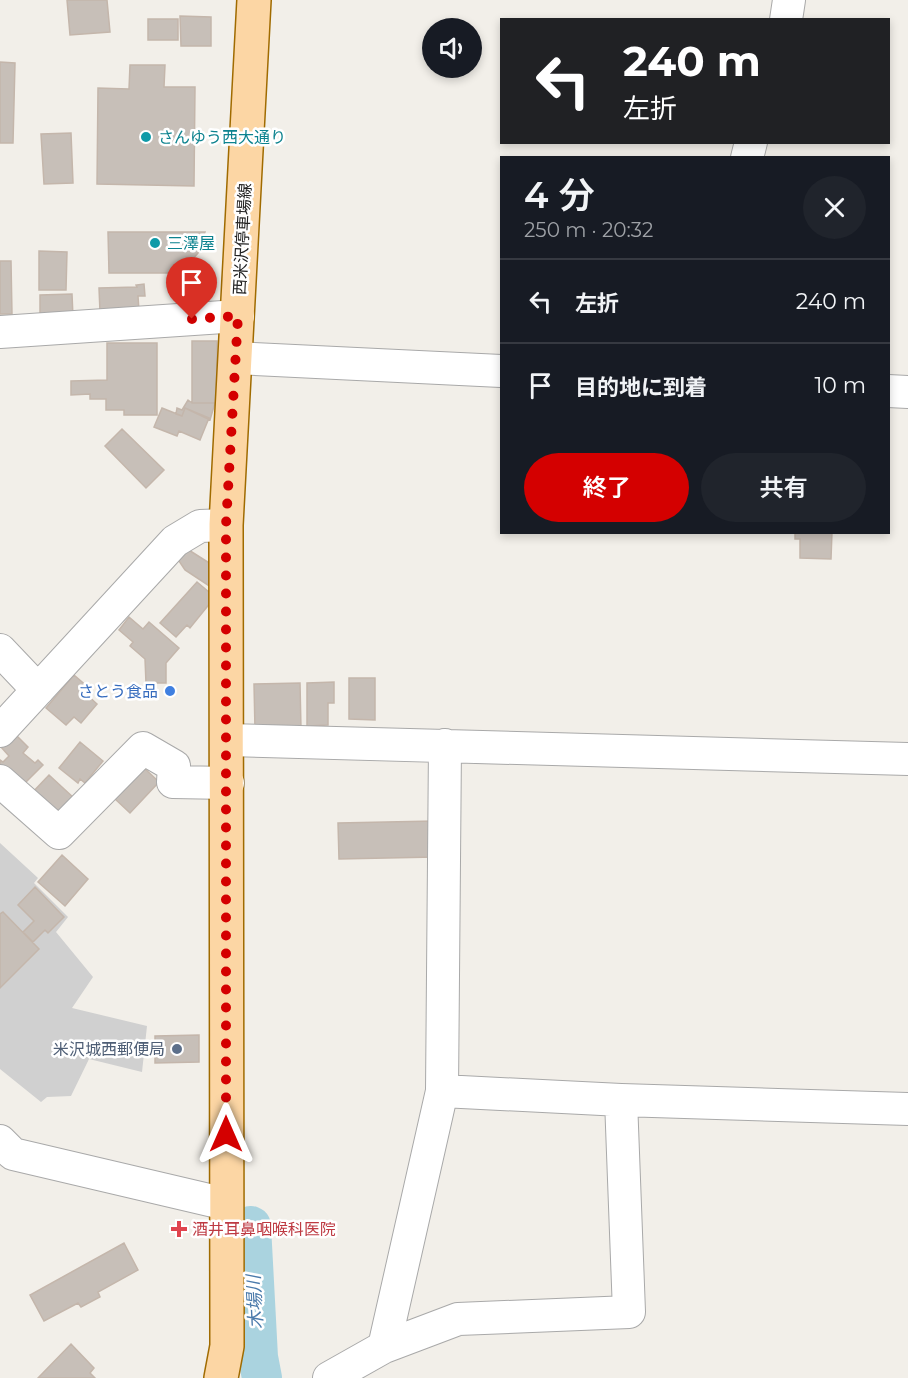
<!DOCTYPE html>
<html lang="ja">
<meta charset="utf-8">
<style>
body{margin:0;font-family:Montserrat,"Noto Sans JP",sans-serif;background:#20242c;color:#f1f3f6;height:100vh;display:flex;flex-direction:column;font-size:22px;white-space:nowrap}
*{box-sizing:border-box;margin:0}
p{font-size:20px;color:#9ea1a6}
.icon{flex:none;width:33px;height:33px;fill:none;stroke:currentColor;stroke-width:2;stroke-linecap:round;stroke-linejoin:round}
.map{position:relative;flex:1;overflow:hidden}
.drawer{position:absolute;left:500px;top:156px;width:390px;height:378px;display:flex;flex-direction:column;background:#171b24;border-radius:0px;box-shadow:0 3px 9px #0003}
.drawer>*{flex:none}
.guide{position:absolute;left:500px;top:18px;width:390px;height:126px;border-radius:0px;box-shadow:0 3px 9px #0003;background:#202124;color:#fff;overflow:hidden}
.buttons{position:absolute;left:422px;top:18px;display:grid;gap:12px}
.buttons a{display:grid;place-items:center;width:60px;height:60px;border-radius:50%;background:#171b24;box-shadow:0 3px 9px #0003;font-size:30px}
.pin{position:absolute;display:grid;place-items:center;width:51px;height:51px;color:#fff;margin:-62px -26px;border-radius:50% 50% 50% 0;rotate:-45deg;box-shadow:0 0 6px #0007}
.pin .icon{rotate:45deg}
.me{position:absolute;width:66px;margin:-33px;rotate:0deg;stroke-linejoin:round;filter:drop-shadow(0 0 4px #0008)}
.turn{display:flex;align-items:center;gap:21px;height:126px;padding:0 24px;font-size:27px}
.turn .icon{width:78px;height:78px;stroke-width:2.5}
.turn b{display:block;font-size:42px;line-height:51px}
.round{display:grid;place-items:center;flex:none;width:63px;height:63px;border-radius:32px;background:#20242c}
.summary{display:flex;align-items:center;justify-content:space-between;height:102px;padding:0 24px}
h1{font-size:36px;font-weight:600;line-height:45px}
.primary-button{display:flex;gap:12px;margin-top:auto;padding:12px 24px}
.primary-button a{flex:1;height:69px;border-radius:36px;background:#d40000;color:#fff;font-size:24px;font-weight:600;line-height:69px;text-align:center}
.primary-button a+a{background:#20242c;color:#f1f3f6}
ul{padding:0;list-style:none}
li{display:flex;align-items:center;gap:18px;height:84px;padding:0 24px;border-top:2px solid #363941}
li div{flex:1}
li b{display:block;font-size:22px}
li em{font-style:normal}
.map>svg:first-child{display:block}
</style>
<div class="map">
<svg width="908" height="1378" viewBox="0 0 908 1378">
<rect width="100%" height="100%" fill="#f2efe9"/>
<path fill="#d0d0d0" d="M0,843L38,878L34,883L68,917L56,932L93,977L72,1008L147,1026L142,1072L89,1059L71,1096L47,1097L41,1102L0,1069Z"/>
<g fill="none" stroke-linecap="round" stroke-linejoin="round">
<path stroke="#aad3df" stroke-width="40" d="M251,1226L258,1357L262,1378"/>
</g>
<path fill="#c7bfb8" stroke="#c4b6ab" stroke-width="1.5" d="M67,0H107L110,32L70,35Z
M180,16L211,17V46H181Z
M148,19H178V40H148Z
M0,62L15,63L13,143H0Z
M130,65H165L164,87H195L194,186L97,184L98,88L129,89Z
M71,133L73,183L44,184L41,134Z
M108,232H205L198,253L185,268L171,273H109Z
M39,251L67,252L66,290H39Z
M0,261H11L12,314H0Z
M144,284L145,296H138L139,311L100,312L99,288L137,287L136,285Z
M72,294L73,317L40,318V295Z
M192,341H217V403H192Z
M107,343H157V415H124V410H106V399H90V394L71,395V381L107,380Z
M188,400L192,403H215L210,420L185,408L182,416L176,414L177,408L182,410Z
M162,408L182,416L185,408L209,418L200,440L179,431L177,436L154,427Z
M122,429L164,470L146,488L105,446Z
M795,532H832L831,559L800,558V539H795Z
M184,547L214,566V589L185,570L177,558Z
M197,582L215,597L190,628L187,625L176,637L160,623Z
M129,617L143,629L149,622L179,648L166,663V683H146L145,659L130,646L133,642L119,630Z
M74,675L88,687L84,692L97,704L81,723L74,717L66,725L46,708Z
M349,678H375V720L349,719Z
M334,682V703H328V725L307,726V683Z
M300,683L301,729L255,730L254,684Z
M13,732L28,747L23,753L35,763L38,760L43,765L19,789L0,770V760L3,762L9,756L0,746Z
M80,742L103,761L85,783L80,779L78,783L59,768Z
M142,766L159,782L130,813L114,798Z
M49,775L75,799L60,816L31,794Z
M434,821L435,857L339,859L338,823Z
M62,855L88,879L65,906L38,882Z
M35,887L64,917L48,933L45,930L33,942L23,932L34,921L18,905Z
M3,912L39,949L0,988V914Z
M199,1035V1062L155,1063V1036Z
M124,1243L138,1270L98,1292L100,1297L81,1307L78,1303L44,1321L30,1295Z
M71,1344L94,1368L90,1373L95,1378H38Z"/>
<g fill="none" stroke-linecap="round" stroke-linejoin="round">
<defs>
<path id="minor" d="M786,20L789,0
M747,158L751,142
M0,332L238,316
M235,358L501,371
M888,391L908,392
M0,650L38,690
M0,731L175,541L200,526L226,525
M228,740L908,759
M0,781L59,833L143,748L174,766L173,782L228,783
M442,1091L621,1100L908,1109
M0,1141L13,1154L226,1204
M384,1347L442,1091L445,745
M329,1378L384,1347L458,1319L629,1312L621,1100"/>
<path id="major" d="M221,1378L227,1346L226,525L254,0"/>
</defs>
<use href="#minor" stroke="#a9a9a9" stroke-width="34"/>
<use href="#major" stroke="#a06b00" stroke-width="36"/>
<use href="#minor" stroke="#fff" stroke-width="32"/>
<use href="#major" stroke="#fcd6a4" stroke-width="33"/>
</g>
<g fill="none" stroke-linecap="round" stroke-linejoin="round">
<path stroke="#d40000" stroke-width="10" stroke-dasharray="0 18" d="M192,319L238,316L226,525V1134"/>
</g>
<g fill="#0f9aa8" stroke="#fff" stroke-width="2">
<circle cx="146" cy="137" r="6"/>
<circle cx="155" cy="243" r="6"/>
</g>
<circle fill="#3f7fe0" stroke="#fff" stroke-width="2" cx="170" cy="691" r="6"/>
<circle fill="#5c6f8a" stroke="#fff" stroke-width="2" cx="177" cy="1049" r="6"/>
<path fill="#e0444e" stroke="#fff" stroke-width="2" d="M176 1220h6v6h6v6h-6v6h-6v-6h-6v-6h6z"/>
<g text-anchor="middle" stroke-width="5" stroke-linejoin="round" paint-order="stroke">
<g font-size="16" fill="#0d838f" stroke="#fff" text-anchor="start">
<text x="158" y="143">さんゆう西大通り</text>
<text x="167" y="249">三澤屋</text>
</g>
<g font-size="16" fill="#222" stroke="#fff">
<text transform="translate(242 239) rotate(-87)" y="6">西米沢停車場線</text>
</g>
<g font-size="16" fill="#366cbe" stroke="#fff" text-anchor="end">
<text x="158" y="697">さとう食品</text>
</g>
<g font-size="16" fill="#4e5e75" stroke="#fff" text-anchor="end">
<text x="165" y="1055">米沢城西郵便局</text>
</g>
<g font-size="16" fill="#be3a42" stroke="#fff" text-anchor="start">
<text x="192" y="1235">酒井耳鼻咽喉科医院</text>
</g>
<g font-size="18" font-style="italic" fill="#4a7aab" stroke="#fff">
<text transform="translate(255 1302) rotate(-93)" y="6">木場川</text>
</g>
</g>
</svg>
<div class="buttons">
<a><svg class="icon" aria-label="sound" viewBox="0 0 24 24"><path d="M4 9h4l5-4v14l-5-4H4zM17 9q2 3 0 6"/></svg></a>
</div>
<div class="pin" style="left:192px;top:319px;background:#d93025"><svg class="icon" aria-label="arrive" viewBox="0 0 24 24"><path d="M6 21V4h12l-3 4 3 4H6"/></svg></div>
<svg class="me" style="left:226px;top:1134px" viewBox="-20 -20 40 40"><path d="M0-17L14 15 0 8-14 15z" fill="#d40000" stroke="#fff" stroke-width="4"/></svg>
<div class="guide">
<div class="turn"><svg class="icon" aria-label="left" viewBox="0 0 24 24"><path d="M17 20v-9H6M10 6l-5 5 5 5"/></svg><div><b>240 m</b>左折</div></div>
</div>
<section class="drawer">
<div class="summary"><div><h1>4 分</h1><p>250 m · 20:32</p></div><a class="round"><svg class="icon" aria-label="close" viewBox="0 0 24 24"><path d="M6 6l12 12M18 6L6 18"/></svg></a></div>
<ul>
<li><svg class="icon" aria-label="left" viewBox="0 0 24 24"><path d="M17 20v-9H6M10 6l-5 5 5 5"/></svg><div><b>左折</b></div><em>240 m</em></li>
<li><svg class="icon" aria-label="arrive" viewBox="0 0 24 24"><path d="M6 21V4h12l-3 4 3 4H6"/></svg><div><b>目的地に到着</b></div><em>10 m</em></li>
</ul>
<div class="primary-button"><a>終了</a><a>共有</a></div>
</section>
</div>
